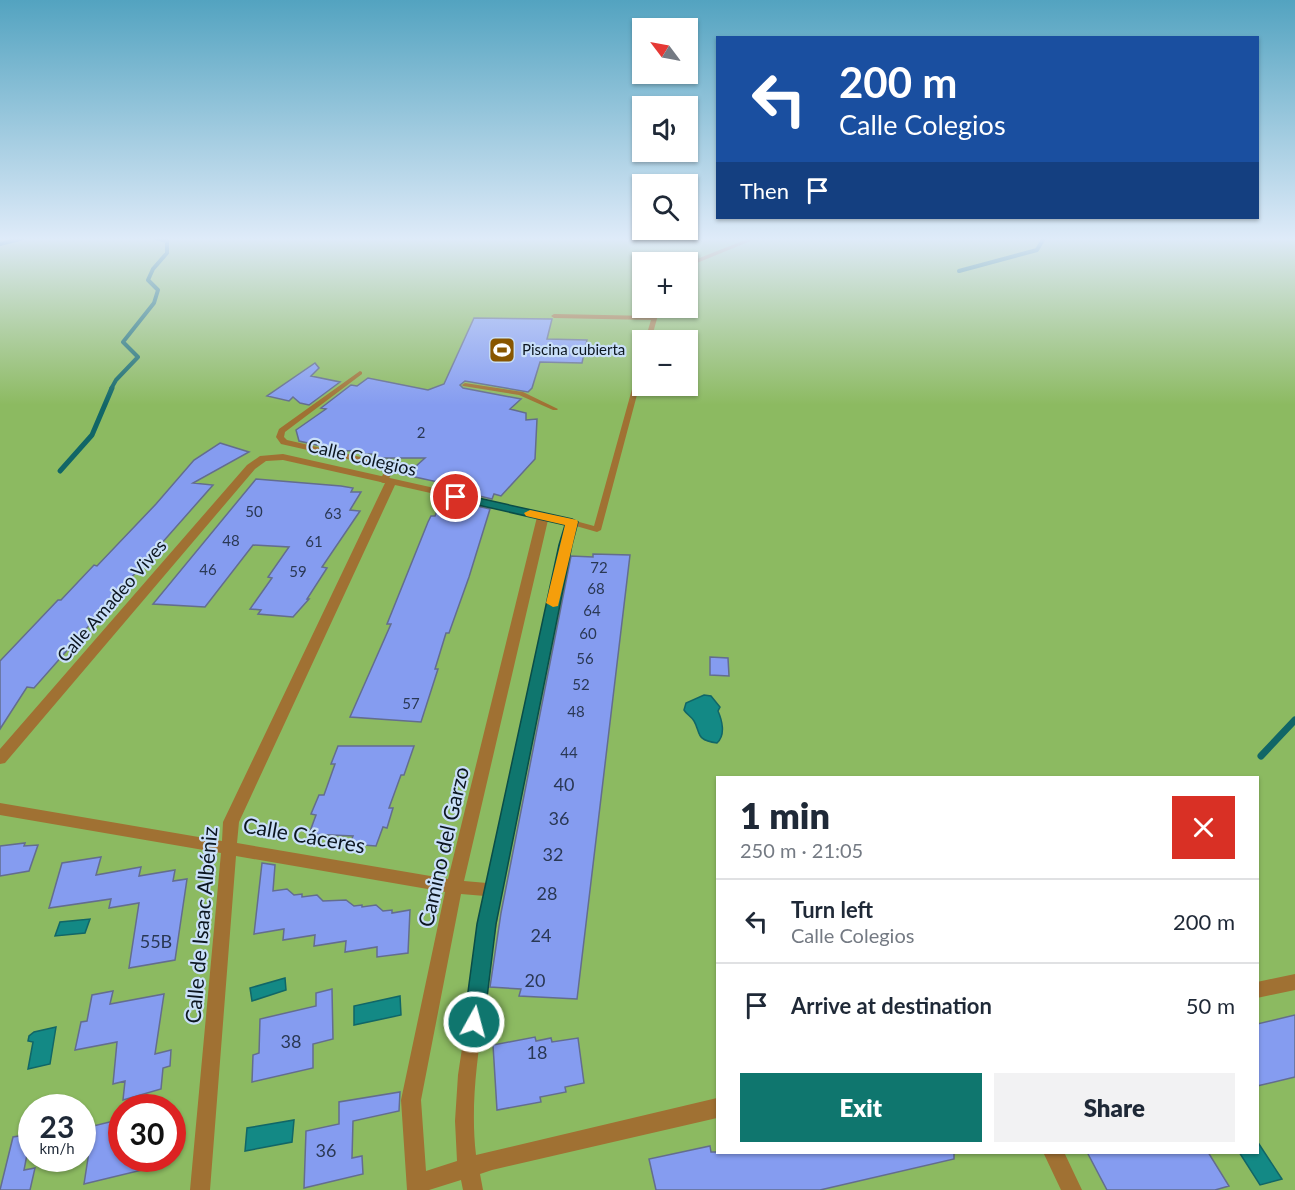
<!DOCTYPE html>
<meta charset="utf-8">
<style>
body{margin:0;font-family:Lato,sans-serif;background:#f2f2f3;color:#1f2937;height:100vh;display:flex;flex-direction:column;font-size:22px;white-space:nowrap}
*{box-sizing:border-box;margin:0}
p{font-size:20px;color:#747a83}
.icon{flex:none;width:33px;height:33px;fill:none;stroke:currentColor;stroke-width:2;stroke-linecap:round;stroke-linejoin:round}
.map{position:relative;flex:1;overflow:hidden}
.panel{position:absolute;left:716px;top:776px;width:543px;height:378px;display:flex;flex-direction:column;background:#fff;border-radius:0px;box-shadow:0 2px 4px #0004}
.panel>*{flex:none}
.guide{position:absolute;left:716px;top:36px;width:543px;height:183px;border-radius:0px;box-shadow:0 2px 4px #0004;background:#1a4fa0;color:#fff;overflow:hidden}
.needle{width:39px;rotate:302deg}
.buttons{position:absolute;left:632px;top:18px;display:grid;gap:12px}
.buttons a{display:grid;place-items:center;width:66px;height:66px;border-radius:0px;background:#fff;box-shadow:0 2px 4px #0004;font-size:30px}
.speed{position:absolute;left:18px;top:1094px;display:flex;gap:12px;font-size:30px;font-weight:700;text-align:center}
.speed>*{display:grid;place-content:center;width:78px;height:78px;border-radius:50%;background:#fff;box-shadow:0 2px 4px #0004;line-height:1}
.speed small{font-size:15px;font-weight:400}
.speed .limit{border:9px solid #d22;background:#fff;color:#111}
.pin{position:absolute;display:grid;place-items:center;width:51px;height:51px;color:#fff;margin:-26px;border:3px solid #fff;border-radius:50%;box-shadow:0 2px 6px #0007}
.me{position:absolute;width:66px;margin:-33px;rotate:7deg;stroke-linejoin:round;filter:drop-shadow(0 0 4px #0008)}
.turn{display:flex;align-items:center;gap:21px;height:126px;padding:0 24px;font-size:27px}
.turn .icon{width:78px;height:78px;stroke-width:2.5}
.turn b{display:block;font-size:42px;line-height:51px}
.then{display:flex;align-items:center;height:57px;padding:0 24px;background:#0003;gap:12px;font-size:22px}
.round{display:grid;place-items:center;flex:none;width:63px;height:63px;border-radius:0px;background:#f2f2f3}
.headline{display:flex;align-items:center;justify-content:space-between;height:102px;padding:0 24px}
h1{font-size:36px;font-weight:800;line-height:45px}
.primary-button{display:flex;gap:12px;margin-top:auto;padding:12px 24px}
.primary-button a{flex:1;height:69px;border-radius:0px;background:#0f766e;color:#fff;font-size:24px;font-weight:800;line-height:69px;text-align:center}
.primary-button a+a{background:#f2f2f3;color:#1f2937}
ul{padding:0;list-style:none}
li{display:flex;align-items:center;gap:18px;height:84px;padding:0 24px;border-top:2px solid #e0e1e3}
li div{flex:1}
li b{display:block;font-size:22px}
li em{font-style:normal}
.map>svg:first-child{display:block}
</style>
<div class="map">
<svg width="1295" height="1190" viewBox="0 0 1295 1190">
<rect width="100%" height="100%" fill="#b7d3f2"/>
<path fill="#8cba61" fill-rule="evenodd" d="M0,238H1295V1190H0ZM642,262H687V308H642ZM642,340H687V386H642ZM717,777H1257V1152H717ZM32,1107H82V1158H32ZM122,1107H172V1158H122Z"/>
<path fill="#138985" stroke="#116667" stroke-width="1.5" d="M704,695L711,696L720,707L718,711C722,720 726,735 717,743C695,740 701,733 694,721C691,716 687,715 684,710L686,703Z
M90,919L85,933L55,936L60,922Z
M285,978L286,990L252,1001L250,988Z
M400,996L401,1015L354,1025V1006Z
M56,1027L50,1064L28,1069L33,1042L28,1041L29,1036L34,1032Z
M294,1120L292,1142L245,1151L247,1128Z
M1257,1141L1282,1179L1260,1185L1239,1152H1257Z"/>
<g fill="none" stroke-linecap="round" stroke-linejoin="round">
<path stroke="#116667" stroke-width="4" d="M0,244L23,238
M959,271L1037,250L1044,238
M111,389L116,380L138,357L123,342L154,303L158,290L148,280L153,269L167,253V241L156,238"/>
<path stroke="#116667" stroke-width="5" d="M60,471L92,435L112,388"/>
<path stroke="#116667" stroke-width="7" d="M1261,756L1295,720"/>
</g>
<path fill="#859cf0" stroke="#636d8e" stroke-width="1.5" d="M474,318L552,319L547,339L587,340L582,363L540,362L532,388L528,392L465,381L460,385L463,388L521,399L510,409L526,413V420L537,419L535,459L501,496L494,494L492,499L446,488L447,484L406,475L425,458H376L377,454H360L361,450L344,451L299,441L296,430L326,409L321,408L351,385L357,386L368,378L428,390L444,384Z
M315,363L319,368L311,376L340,382L309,405L300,403L293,397L289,401L267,396Z
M220,443L249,452L193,483L213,485L34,688L27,687L0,729V661L58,600H61L94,565L97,566L156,504L194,460Z
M256,479L341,486L353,488L351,492H361L350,510L360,511L322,567L327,568L307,599H309L293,617L258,614L261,610L250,609L272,578L268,577L289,547L253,545L205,607L153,604Z
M442,498L490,509L469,577L449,633H446L435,669H438L421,722L350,717L391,624H387L428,522L431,516H435Z
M593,554L630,555L577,999L519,996L521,989L490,987L501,913L571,556L593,557Z
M710,657L728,658L729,676L710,675Z
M338,746H414L404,775H401L389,808H393L387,828L383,827L376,846L350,844L353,836L309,834L316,815L311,814L319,795H324L335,764H331Z
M25,843L24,846L38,845L29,871L0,876V846Z
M101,857L96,875L141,867L139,876L175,870L173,881L187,879L175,960L129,968L139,903L109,908L111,899L49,908L62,863Z
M262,863L275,865L273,891L287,889L294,895L302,894V897L317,895L323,901L346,900L354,906L362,905V907L376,905L383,911L392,910V913L410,910L408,953L377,957V947L345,952L346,941L314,946L315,935L283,940L284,929L254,934Z
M332,989L333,1039L313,1044V1068L252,1082L253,1055L259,1053L260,1019L316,1006V993Z
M113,991L110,1004L164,994L155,1054L171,1050L170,1066L163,1068L161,1089L123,1100L125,1081L113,1084L117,1042L75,1050L81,1022L87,1021L92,995Z
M1295,1015V1077L1257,1086V1024Z
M535,1037L536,1041L551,1038L552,1042L578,1038L584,1083L565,1087L566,1092L540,1097L541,1102L497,1110L493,1045Z
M400,1092L399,1111L353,1121L352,1158L362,1156L363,1174L304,1188L306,1131L339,1124V1102Z
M122,1119V1158H166L167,1164L84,1184L93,1126Z
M31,1134L24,1170L35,1168L30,1190H0L13,1137Z
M710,1146L711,1152H954V1159L820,1190H656L649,1159Z
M1087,1152H1208L1229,1186L1215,1190H1107Z"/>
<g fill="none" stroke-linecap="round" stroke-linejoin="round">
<path fill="#a07133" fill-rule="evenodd" d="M750,238H758L687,267V263Z
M654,308H660L651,340H645L651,320L554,318L551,316L554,314L652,316Z
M642,362V376L601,530L597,532L569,524L568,522L569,520H572L594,526L639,364Z
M360,371L362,372V374L285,432L284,437L287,440L395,465L396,467L386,483H383L379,481L387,468L281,444L276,437L279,429Z
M465,383L523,392L558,409L557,410H553L519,395L463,386L462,385Z"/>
<path fill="#a07133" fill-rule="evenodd" d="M283,454L572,519L577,522L571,545C542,689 508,833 489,978C481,1036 469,1096 476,1155L717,1098V1118L492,1170L480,1174L483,1190H463L461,1180L429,1190H407L401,1100L445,892L236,856L210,1190H190L221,853L0,815V803L222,841L223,822L385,483L283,460L266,461L255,469L5,763L0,764V749L247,465L260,456ZM395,485L537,517L448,879L237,843L239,822ZM548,520L566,524L559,545L487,883L464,881ZM461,894L485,896L458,1075L455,1121L457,1161L426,1171L421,1100Z
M1295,974V990L1257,998V982Z
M1043,1152H1064L1082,1190H1061Z"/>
</g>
<linearGradient id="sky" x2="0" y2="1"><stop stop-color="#53a3c0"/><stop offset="0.59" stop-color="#dfebf9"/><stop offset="1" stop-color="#dfebf9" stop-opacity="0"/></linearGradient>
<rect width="1295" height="405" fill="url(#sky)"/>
<path fill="#0f766e" stroke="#0a4d48" stroke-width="1.5" d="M456,493L572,519L578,522L572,545L496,924L484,1022L481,1028L474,1031L467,1028L464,1022L477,924L559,545L565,525L452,499L450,497Z"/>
<path fill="#f59e0b" d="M530,510L577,520L578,522L558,606L553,607L546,603L565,525L526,516L524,513Z"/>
<defs>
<symbol id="stadium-square" viewBox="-11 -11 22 22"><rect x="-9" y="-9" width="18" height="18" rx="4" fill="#885600" stroke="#c9dff8"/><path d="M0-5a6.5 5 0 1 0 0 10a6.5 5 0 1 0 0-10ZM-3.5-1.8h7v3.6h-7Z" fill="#fff"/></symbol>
</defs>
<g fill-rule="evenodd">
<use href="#stadium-square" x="487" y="335" width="30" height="30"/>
</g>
<g text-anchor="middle" stroke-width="4.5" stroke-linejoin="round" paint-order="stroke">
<g font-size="15" fill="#0c1620" stroke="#c9dff8" text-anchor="start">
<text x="522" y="355">Piscina cubierta</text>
</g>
<g font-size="15" fill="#2a3854">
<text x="421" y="438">2</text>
<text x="254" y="517">50</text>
<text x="333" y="519">63</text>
<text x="231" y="546">48</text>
<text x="314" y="547">61</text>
<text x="599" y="573">72</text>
<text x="208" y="575">46</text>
<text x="298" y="577">59</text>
<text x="596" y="594">68</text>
<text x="592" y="616">64</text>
<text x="588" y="639">60</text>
<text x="585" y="664">56</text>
<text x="581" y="690">52</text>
<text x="411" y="709">57</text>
<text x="576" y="717">48</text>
<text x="569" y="758">44</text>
</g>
<g font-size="18" fill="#0c1620" stroke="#c9dff8">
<text transform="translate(362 458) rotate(13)" y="6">Calle Colegios</text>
<text transform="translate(112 601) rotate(-49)" y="6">Calle Amadeo Vives</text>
</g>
<g font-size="18" fill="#2a3854">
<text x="564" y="791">40</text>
<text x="559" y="825">36</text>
<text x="553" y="861">32</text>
<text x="547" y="900">28</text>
<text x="541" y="942">24</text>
<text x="156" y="948">55B</text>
<text x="535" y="987">20</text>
<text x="291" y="1048">38</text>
<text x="537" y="1059">18</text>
<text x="326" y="1157">36</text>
</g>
<g font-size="21" fill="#0c1620" stroke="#c9dff8">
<text transform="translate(304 836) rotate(10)" y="7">Calle Cáceres</text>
<text transform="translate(444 847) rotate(-77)" y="7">Camino del Garzo</text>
<text transform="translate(202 925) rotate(-85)" y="7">Calle de Isaac Albéniz</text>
</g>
</g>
</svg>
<div class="buttons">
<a><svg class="needle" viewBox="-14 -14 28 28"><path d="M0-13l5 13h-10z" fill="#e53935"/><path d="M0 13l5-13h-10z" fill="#747a83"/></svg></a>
<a><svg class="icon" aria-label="sound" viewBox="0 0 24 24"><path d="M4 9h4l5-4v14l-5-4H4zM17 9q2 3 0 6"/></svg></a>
<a><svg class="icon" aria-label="search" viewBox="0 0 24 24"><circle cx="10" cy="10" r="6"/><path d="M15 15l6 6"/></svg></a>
<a>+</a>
<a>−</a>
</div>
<div class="speed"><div>23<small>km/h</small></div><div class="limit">30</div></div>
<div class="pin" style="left:456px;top:497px;background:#d93025"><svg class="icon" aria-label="arrive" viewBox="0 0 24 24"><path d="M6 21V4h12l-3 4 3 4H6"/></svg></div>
<svg class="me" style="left:474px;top:1022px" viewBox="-20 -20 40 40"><circle r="17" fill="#0f766e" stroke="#fff" stroke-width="3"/><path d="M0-11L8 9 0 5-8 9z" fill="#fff"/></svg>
<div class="guide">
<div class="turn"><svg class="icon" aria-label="left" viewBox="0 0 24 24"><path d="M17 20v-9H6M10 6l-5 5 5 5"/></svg><div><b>200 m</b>Calle Colegios</div></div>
<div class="then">Then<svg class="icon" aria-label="arrive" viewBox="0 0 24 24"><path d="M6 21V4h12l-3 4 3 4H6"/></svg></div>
</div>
<section class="panel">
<div class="headline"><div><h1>1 min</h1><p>250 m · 21:05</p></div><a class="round" style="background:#d93025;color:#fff"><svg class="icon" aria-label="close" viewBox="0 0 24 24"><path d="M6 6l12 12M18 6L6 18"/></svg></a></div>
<ul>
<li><svg class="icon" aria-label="left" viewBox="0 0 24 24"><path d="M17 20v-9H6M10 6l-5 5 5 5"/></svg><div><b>Turn left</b><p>Calle Colegios</p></div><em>200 m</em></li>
<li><svg class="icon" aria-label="arrive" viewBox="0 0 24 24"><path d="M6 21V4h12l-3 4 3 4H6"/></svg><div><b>Arrive at destination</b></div><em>50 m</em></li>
</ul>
<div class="primary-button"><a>Exit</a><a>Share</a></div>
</section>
</div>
